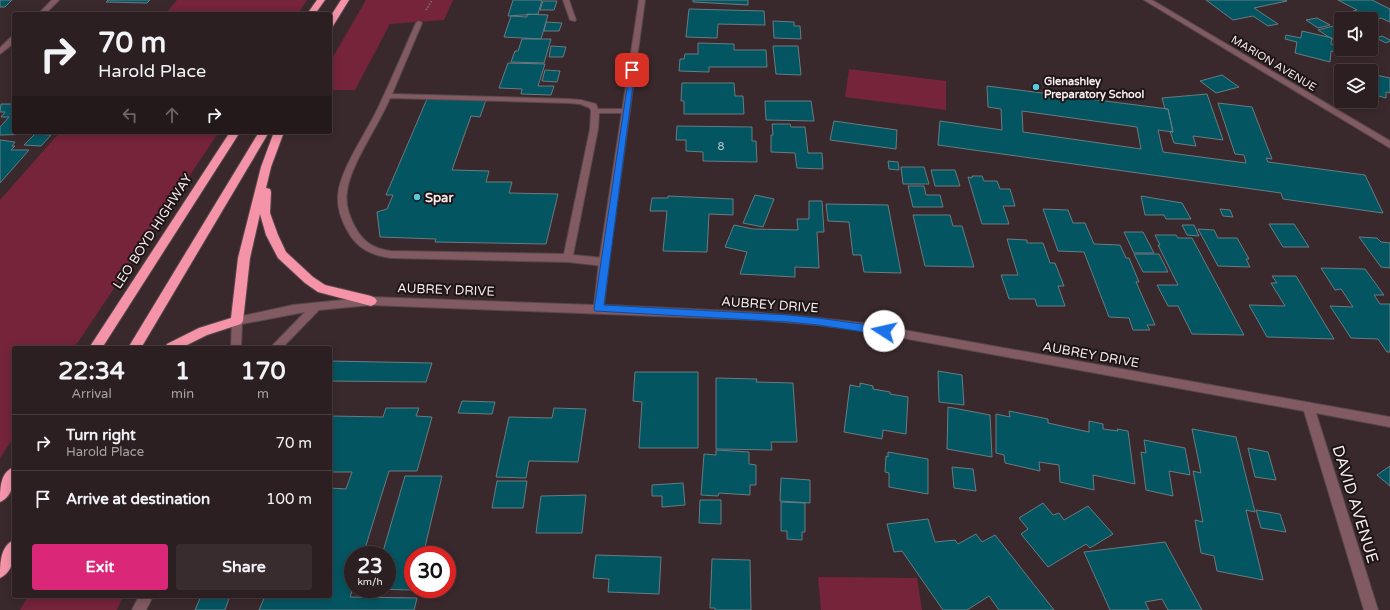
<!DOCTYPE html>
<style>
body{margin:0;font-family:"Varela Round",sans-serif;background:#382c2e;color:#f1f3f6;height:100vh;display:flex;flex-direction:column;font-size:15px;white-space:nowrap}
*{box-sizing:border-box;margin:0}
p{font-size:13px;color:#a6a2a5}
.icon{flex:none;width:22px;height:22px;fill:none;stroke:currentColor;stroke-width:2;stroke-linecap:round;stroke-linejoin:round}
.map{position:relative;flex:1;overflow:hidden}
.panel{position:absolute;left:12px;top:346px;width:320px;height:252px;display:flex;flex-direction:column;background:#2c1f21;border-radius:4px;box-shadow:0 2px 10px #0003,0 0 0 1px #483d3f}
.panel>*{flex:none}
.banner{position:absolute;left:12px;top:12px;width:320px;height:122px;border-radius:4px;box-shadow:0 2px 10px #0003,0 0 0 1px #483d3f;background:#2c1f21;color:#f1f3f6;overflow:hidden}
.tools{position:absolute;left:1334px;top:12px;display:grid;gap:8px}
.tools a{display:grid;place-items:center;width:44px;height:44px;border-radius:4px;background:#2c1f21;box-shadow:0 2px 10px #0003,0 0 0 1px #483d3f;font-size:20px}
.speed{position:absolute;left:344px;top:546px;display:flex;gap:8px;font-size:20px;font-weight:700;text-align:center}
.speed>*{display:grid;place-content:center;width:52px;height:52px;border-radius:50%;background:#2c1f21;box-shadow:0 2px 10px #0003,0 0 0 1px #483d3f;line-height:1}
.speed small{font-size:10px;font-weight:400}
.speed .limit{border:6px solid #d22;background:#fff;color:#111}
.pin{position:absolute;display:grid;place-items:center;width:34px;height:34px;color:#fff;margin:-17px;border-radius:8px;box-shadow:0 2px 6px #0006}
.me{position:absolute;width:44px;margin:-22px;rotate:280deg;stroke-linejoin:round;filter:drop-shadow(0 0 3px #0008)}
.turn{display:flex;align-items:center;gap:14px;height:84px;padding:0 20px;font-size:18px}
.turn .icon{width:52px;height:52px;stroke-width:2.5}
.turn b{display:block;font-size:28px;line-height:34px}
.lanes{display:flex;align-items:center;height:38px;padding:0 20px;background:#0003;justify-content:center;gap:20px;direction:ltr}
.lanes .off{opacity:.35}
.eta{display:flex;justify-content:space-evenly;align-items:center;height:68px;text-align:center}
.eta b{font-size:24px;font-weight:700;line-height:28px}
.action{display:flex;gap:8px;margin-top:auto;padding:8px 20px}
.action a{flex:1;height:46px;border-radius:4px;background:#db2777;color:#fff;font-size:16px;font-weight:700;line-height:46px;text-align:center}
.action a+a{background:#382c2e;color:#f1f3f6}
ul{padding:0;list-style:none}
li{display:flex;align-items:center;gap:12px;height:56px;padding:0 20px;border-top:1px solid #483d3f}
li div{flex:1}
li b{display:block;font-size:15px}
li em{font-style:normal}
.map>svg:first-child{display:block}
</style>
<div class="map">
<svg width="1390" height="610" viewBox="0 0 1390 610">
<rect width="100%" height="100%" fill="#3a292c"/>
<path fill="#75243a" d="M177,0H307L298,14H165Z
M366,0H453L444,20L390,24L355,90H330V62Z
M849,69L946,81V110L845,97Z
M60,132H219L74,348H14V437L0,458V200Z
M818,577L917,578L922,610H821Z
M28,596H123L117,610H20Z"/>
<path fill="#045562" stroke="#677c81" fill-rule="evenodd" d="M0,0H12L5,7H0Z
M108,0H150L147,3L106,2Z
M513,0H542L538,14L508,16Z
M693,0H748V5L693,2Z
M1206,0H1284L1287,1L1254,8L1278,24L1268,26L1253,16L1233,20Z
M1338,0H1372L1390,9V22L1381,18L1372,21L1371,19H1368L1353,11L1357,10Z
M543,1H557L554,10H540Z
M689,9L764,11L765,25L718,24L717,38L686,37Z
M527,14L548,15L541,39L504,37L511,16L527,17Z
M1317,18L1330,25L1318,28L1306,20Z
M773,21L794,22V26H800L801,39L774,38Z
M546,22L562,23L559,31H544Z
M1337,25L1341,28V32L1338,33L1341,37L1332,39L1318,30Z
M1302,31L1332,38L1331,44L1340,46L1339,53L1331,51L1330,62L1295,53L1297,42L1285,39L1286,35L1301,38Z
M1382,36L1390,40V41L1386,43L1376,38Z
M522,39H551L544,63L511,62L515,51H518Z
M698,43L734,44V50H766L767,67H709V72L679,71L680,59H684L685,54H698Z
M551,46L566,47L563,57H549Z
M773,46H798L801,75L776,74Z
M508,63L545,64L538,86H554L551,95L521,94L522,89L499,88Z
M545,70L560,71L557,82L542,81Z
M1371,74L1390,78V93L1386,92V98L1371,94Z
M1222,75L1239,87L1216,93L1200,81Z
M682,83H734L735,96H743L744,114H684V101H681Z
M987,86L1168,109L1173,132L1158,130L1163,152L1246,163L1244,155L1235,154L1218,103L1252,107L1272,159L1266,158L1268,162L1365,175L1383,213L1283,199L1281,193L938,145L940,121L1002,130L1001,109L988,107ZM1022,111L1137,127L1141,149L1023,132Z
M1207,94L1223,140L1193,136L1196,146L1174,143L1170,131L1173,132L1168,109H1165L1162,98Z
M427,99L486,100L480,117L471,116L452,170L489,171L486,182H512L509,193L558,194L546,244L435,242L436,239L380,237L377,212L387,209L393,195H386Z
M765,101H811L814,121L766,120Z
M1,104H14V132H36L35,134L0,135V127L9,117H1L5,112H0Z
M834,121L897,130L896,149L830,140Z
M772,124H790L791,127H805L808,153H822L823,169L797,168L795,153L771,152V135H773Z
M677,126L752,127V141H756L757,162L703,161V152L686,151V140H676Z
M35,134L51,135L41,146L24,145Z
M0,140L15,142L12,146H15L11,150H29L0,183Z
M888,161L898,162L899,170L889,169Z
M901,167H924L929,184H903Z
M931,170H955L960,186H935Z
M972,176H982L984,181H997L1000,189H1010L1015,206H1003L1009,224H982L968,177L972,178Z
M908,186H924L926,195H940L943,207H913Z
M755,195L774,199L763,227L743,223Z
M668,196L733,199V215L709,214L707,252L663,251L667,211H650L652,198H668Z
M1141,196L1182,203L1191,219H1166L1164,215H1145Z
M809,201H822L824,232H817L819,268L795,267V277L740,274L747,252L725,247L734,225L753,229L798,230L797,219H809Z
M826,204L888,205L901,273L864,272L861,255H853L849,222L828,221Z
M1043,209L1068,210L1073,223H1085L1094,244L1120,245L1126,258H1129L1139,282H1136L1155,325H1147L1150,330H1133L1129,318L1109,317L1084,252L1058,251Z
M1220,209L1230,210L1233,217L1223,216Z
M913,215H950L953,226H962L974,267L925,266Z
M1269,224H1294L1309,247H1283Z
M1182,225H1194L1199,236L1187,235Z
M1198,229L1214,230L1218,238H1237L1249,259H1246L1250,267L1218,266Z
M1124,232H1143L1154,253H1134Z
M1155,235H1176L1178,238H1192L1244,335L1192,334L1178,306H1168L1157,285H1178L1158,245H1160Z
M1359,237L1377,238L1381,242L1390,243V268L1381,267Z
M1007,239L1027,240V243H1043L1050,263H1055L1064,286H1058L1065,306H1037L1035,299H1009L1001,275H1018Z
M1134,254H1159L1168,272H1143Z
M1321,268L1365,269L1384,295H1374L1380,304H1390V352H1387L1378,339L1351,338L1330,306L1353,307L1341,289L1335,290Z
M1272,276H1296L1334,339L1267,337L1249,305L1285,306L1271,283H1277Z
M330,361L432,363L426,382L330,381Z
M938,371L962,375L964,405L939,402Z
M635,372H698V448H639L642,402L633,401Z
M716,378L757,379L756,382L793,383L797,442H771L772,450L716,449Z
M860,383L873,386V389L890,392V394L908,397L906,434L883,430L882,439L844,432L850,385L860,387Z
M462,401L495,402L492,414L458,413Z
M948,407L990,415L992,457L947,449Z
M386,408H419L416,416L432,417L417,471H389L363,555H353V588L350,597L417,598L414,610H259L265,596H330V488L346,489L352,472H330V422L332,416L383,417Z
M554,408L586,409L578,462L529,461L526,478L496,477L509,417L552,418Z
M1009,411L1048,419V423L1089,432V421L1103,424V429L1118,431L1117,429L1128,431L1135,484L1093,475L1094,490L1060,482L1059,465L1039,462L1040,471L1005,463L1004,455L996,453V414L1010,417Z
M1192,429L1236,437L1255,512L1246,510L1263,580L1217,571L1214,556L1201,553L1195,520L1203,522L1193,471L1201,473Z
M1144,440L1185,448L1190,475L1169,471L1173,496L1146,490L1141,452L1146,453Z
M1248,448L1268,452L1276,480L1255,477Z
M716,450L749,452V464L756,465V485H750V495L719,493L718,496L701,495L704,454L716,455Z
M888,452L928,459V494L889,487V473L885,472L886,456L888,457Z
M1390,466V486L1377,475Z
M952,467L973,469L976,491L954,488Z
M405,476H442L423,555H413L414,590L372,589H387V555H382Z
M781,478L810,480V503L780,501Z
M497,481H527L523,508H492Z
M683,483L685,505L662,507V496H652V485Z
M586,495L582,533H536L541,496Z
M700,500H721V524L699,523Z
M781,502L805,503V532H802V540L787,539V531H781Z
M1043,503L1053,515L1059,513L1064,520L1088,506L1113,534L1090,548L1086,544L1048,567L1021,534L1028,529L1019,518Z
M1256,510L1280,514L1286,532L1261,528Z
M928,519L935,542L955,540L958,544L976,534L982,542L995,535L1054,610H999L989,596L967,610H943L902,551L894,552L887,524Z
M1165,542L1202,610H1168L1162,599L1145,602L1149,610H1110L1084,552Z
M596,555L661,557L659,594L608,592L609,579L593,578Z
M712,559L750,560L751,610H715V608H710Z
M201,596H230L225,610H195Z"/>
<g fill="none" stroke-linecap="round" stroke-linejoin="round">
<defs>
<path id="service" d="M563,0H569L576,20L575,21L570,20Z
M419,21L422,23L392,94L569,99L581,100L596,104L598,109H629L630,111L626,113H599L598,129L573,255L604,258L607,260L609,262L607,264L604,266L568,262L391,258C371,255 357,249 347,230C341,219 337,208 338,195C340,170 366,133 377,110C391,81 403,52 416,23ZM390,98L569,103L580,104L590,108L591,111L590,129L564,254L391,251C374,249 363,242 355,227C349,216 345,203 347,191C352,161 378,127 390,98Z"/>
<path id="minor" d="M52,0H59L45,14H38Z
M639,0H645L609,262L604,305C693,309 782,312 870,324L1390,417V427L1316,413L1378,610H1364L1304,411L870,332L818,325L758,320L371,305L319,310L282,348H270L305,312L242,324L241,348H231L232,321L233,318L293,305L371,297L594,305L599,262Z
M1144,0H1152L1390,141V148Z
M11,37H14V43L0,54V48Z
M139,596H153L146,610H132Z"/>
<path id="motorway" d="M317,0H325L315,14H307Z
M341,0H349L333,26L330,27V17Z
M230,132H240L102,348H89Z
M259,132H269L141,348H128Z
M274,132H284L271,167L266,188L270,189L271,192L270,213L278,235L286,252L313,277L325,285L371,296L375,298L377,301L375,304L371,306L318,292L305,283L278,258L266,235L260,214L250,258L243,321L241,324L207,335L181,348H165L167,344L199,328L231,318L238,258L261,167Z
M14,467C14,480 14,496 0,502C0,489 0,472 14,467Z
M14,540C14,554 15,571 0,578C0,564 0,546 14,540Z"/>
</defs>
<use href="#service" stroke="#58484b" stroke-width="2"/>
<use href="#minor" stroke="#58484b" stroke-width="2"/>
<use href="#motorway" stroke="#58484b" stroke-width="2"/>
<path stroke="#78686b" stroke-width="2" stroke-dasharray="1.5 1.5" stroke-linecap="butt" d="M426,10L432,0"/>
<use href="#service" fill="#825a62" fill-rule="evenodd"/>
<use href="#minor" fill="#825a62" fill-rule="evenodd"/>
<use href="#motorway" fill="#f594a8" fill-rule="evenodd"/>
</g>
<path fill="#1a73e8" stroke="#114b97" d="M630,68L635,70L604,305L788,315L818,318L884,327L888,329L889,331L888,334L884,335L818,325L788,322L595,311L594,309Z"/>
<g fill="#56c9e0" stroke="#1c1415" stroke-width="1.5">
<circle cx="1036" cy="87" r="4"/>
<circle cx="417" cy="197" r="4"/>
</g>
<g text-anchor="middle" stroke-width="4" stroke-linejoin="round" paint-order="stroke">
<g font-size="11" fill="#f6eaec" stroke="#1c1415">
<text transform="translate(1274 63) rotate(31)" y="4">MARION AVENUE</text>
</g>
<g font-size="11" font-weight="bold" fill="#f6eaec" stroke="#1c1415" text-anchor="start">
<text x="1044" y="85">Glenashley<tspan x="1044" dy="13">Preparatory School</tspan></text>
</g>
<g font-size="11" fill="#bac5ca">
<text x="721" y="150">8</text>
</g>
<g font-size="13" font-weight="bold" fill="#f6eaec" stroke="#1c1415" text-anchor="start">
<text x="425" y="202">Spar</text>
</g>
<g font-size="13" fill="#f6eaec" stroke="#1c1415">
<text transform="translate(152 231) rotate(-57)" y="5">LEO BOYD HIGHWAY</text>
<text transform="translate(446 289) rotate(2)" y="5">AUBREY DRIVE</text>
<text transform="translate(770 304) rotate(4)" y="5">AUBREY DRIVE</text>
<text transform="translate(1091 354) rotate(10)" y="5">AUBREY DRIVE</text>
</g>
<g font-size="16" fill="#f6eaec" stroke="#1c1415">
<text transform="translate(1356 504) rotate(73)" y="6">DAVID AVENUE</text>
</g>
</g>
</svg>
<div class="tools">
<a><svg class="icon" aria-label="sound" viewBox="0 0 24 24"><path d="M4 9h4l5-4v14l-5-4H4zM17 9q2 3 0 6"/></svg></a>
<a><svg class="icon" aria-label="layers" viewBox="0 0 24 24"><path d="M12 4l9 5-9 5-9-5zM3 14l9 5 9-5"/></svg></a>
</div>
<div class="speed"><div>23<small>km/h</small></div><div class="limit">30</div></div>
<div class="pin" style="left:632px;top:70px;background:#d93025"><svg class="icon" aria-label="arrive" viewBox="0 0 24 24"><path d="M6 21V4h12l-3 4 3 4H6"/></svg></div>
<svg class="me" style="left:884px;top:331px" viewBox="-20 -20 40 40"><circle r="19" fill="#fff"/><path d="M0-13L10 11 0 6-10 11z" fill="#1a73e8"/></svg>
<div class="banner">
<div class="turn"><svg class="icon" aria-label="right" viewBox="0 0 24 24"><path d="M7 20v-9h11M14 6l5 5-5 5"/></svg><div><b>70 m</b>Harold Place</div></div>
<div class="lanes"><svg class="icon off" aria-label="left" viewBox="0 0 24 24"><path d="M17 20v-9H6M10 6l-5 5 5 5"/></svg><svg class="icon off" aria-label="ahead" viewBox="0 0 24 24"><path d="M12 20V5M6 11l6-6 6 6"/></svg><svg class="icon" aria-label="right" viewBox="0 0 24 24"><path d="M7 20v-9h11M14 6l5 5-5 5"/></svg></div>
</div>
<section class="panel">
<div class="eta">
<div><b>22:34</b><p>Arrival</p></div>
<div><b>1</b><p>min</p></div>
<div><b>170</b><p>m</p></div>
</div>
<ul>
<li><svg class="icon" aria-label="right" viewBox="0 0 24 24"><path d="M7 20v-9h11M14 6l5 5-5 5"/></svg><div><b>Turn right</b><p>Harold Place</p></div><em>70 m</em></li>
<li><svg class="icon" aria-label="arrive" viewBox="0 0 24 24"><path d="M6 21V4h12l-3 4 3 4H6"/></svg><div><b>Arrive at destination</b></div><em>100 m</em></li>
</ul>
<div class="action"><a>Exit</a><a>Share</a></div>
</section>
</div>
